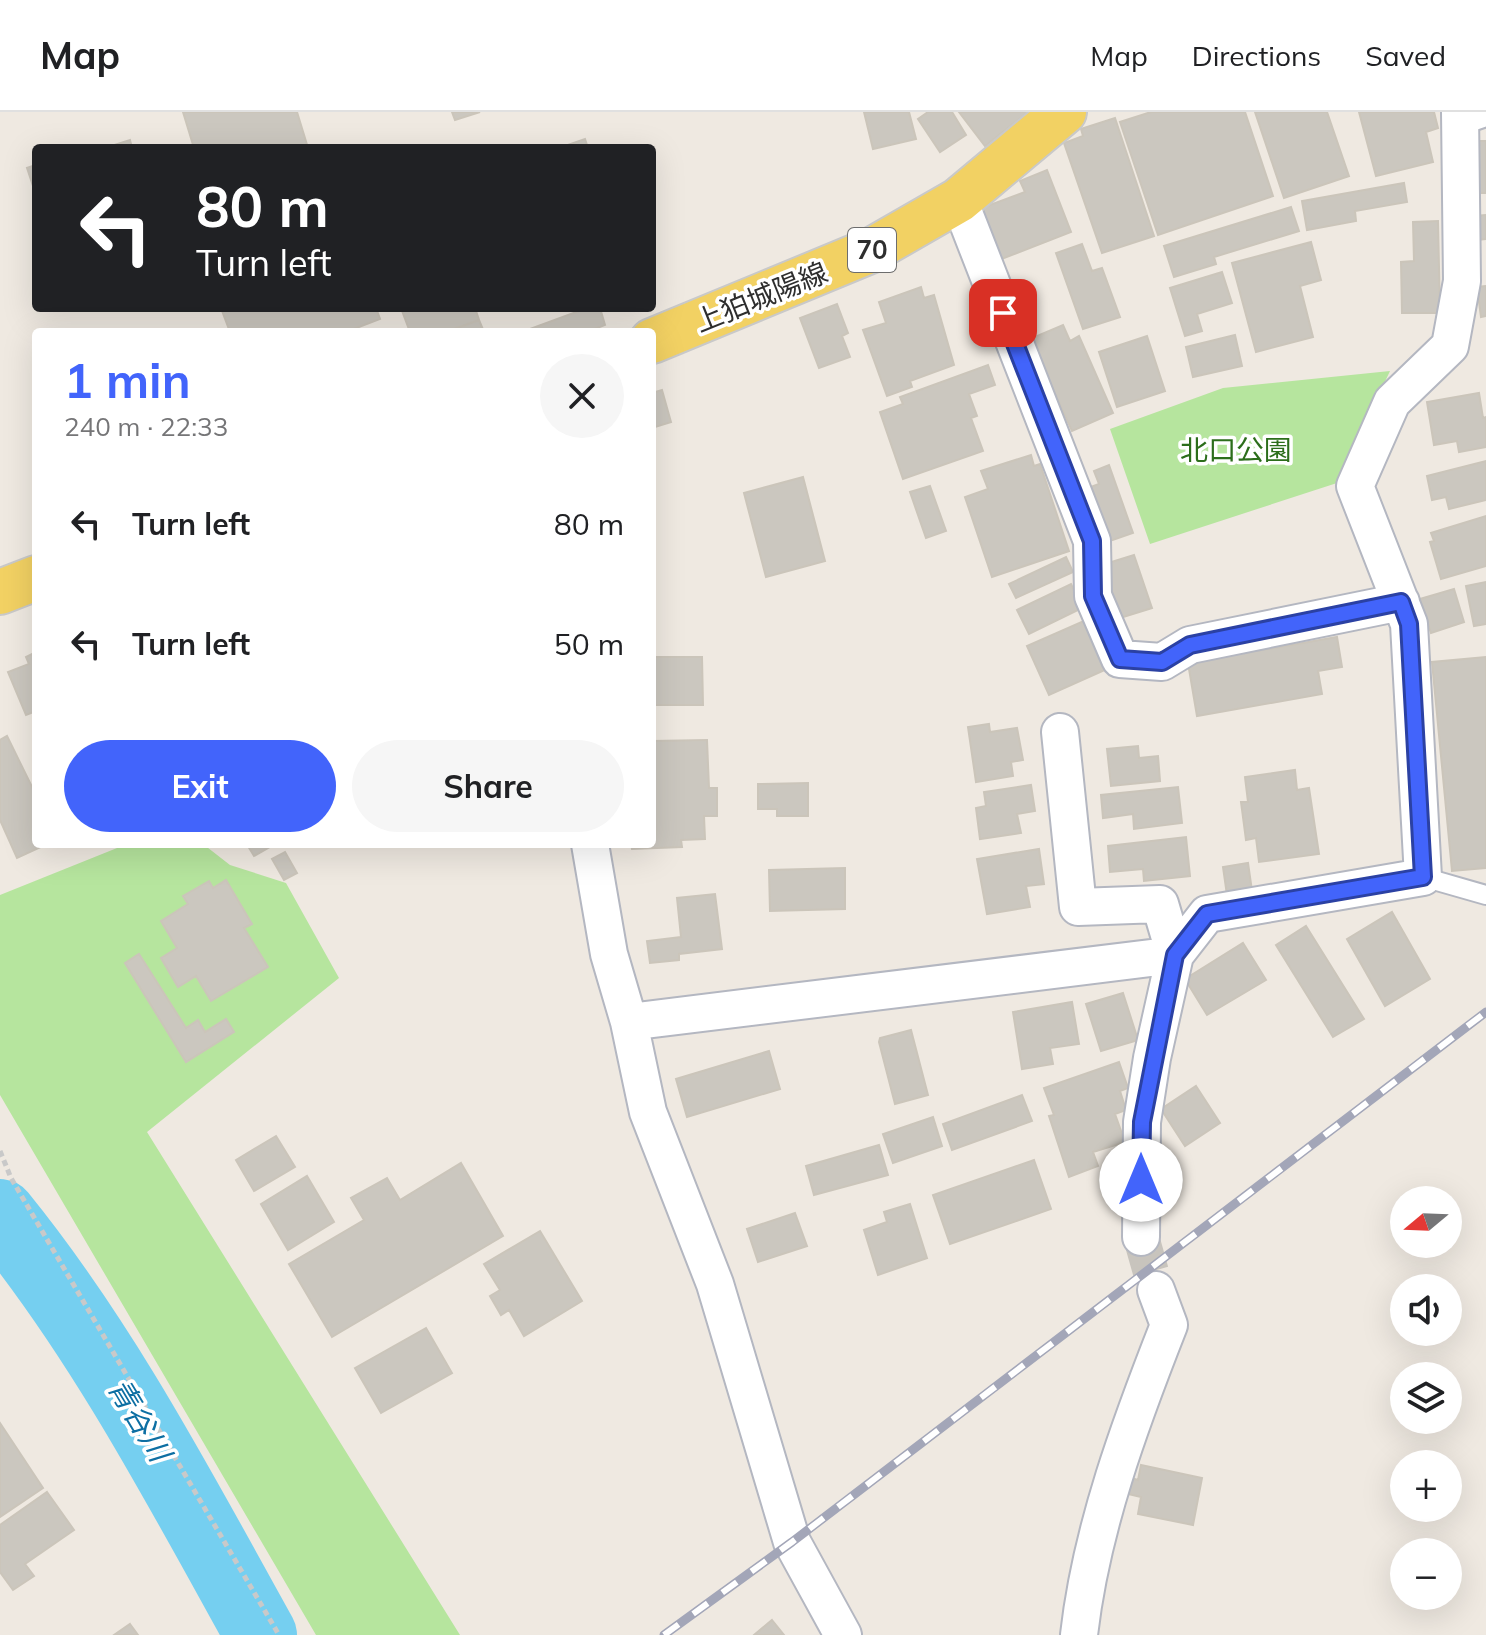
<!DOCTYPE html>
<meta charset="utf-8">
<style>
body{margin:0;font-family:Mulish,"Noto Sans JP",sans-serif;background:#f6f6f6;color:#202124;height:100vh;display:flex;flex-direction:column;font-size:30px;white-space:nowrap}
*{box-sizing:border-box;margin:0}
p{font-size:26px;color:#757577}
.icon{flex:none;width:44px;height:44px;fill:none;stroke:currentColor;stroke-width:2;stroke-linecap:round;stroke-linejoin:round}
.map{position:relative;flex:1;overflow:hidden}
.drawer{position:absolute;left:32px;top:216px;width:624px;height:520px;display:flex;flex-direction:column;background:#fff;border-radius:8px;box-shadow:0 8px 32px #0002}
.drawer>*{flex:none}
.banner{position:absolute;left:32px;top:32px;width:624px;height:168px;border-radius:8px;box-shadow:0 8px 32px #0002;background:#202124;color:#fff;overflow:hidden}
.needle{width:52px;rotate:251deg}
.controls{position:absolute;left:1390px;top:1074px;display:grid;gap:16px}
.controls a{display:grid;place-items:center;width:72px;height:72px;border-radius:50%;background:#fff;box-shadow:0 8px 32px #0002;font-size:40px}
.pin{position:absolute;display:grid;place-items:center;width:68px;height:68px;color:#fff;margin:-34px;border-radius:16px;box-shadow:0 4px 12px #0006}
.me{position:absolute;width:88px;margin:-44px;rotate:0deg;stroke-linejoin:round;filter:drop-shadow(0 0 6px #0008)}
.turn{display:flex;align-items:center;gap:28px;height:168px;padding:0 32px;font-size:36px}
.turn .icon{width:104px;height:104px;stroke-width:2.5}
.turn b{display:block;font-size:56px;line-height:68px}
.round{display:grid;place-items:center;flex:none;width:84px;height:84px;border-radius:42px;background:#f6f6f6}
.summary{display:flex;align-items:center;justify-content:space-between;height:136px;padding:0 32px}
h1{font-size:48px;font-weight:700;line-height:60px;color:#4264fb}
.action{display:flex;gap:16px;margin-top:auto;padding:16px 32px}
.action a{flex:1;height:92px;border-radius:48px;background:#4264fb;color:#fff;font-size:32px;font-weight:700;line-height:92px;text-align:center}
.action a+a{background:#f6f6f6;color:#202124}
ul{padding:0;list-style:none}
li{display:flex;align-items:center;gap:24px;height:120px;padding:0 32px}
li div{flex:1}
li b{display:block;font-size:30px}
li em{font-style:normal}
header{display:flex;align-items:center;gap:48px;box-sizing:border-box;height:112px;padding:0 40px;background:#fff;border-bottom:2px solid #e0e0e0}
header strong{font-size:38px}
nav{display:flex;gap:44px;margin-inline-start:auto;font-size:28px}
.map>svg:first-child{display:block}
</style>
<header>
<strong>Map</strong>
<nav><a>Map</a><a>Directions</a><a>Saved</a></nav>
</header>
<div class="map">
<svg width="1486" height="1523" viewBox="0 0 1486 1523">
<rect width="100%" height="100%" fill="#efe9e1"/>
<path fill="#b6e59e" d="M1390,259L1337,371L1150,432L1110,317L1223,276Z
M127,732H203L230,753L286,771L339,866L147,1020L460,1523H316L0,983V783Z"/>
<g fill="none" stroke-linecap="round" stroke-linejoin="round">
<path stroke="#75cff0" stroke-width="72" d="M0,1103C104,1231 181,1379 261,1523"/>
</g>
<path fill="#cbc7bf" stroke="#cbc5ba" stroke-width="2" d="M183,0H297L308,36H194Z
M452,0H480L455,8Z
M864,0H909L916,27L873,37Z
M928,0H952L966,23L940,40L918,7Z
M959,0H1028L985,34Z
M1151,0H1245L1273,84L1158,123L1120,10Z
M1255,0H1327L1349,64L1284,86Z
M1359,0H1434L1438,16L1426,20L1433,50L1376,64Z
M1115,6L1154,124L1102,141L1064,31L1083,24L1081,17Z
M585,27L588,36H559Z
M130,28L132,36H105Z
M1473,29H1486V81H1475Z
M36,53V83L27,56Z
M1047,58L1071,120L999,148L979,97L1025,80L1020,69Z
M1404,71L1407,90L1355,99L1356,109L1307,118L1302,89Z
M1291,95L1299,119L1214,145L1216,152L1174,165L1164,134Z
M1486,103V127L1478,128L1475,104Z
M1438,109L1440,201H1402L1401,150L1414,149L1413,110Z
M1311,130L1321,168L1300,174L1313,225L1256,240L1232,151Z
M1082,132L1092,159L1102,156L1120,205L1083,217L1056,141Z
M1222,160L1232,191L1197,202L1202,219L1185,224L1170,176Z
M1486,174V204L1481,205L1477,175Z
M921,175L924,186L934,183L954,253L910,269L912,275L887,284L863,218L886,211L879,190Z
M837,192L848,221L842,224L850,245L819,256L800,206Z
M221,196H376L380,207L346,220H230Z
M401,196H475L479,208L446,220H410Z
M587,196H600L605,213L587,220H522Z
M479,208L484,220H446Z
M1063,213L1070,229L1079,224L1113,301L1072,319L1030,227Z
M1235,223L1242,254L1193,265L1186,235Z
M1147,224L1165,279L1117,295L1099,240Z
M988,253L995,273L969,282L977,304L971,306L983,339L903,367L880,300L903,292L900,285Z
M662,278L671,310L652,316V281Z
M1479,281L1483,306L1486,305V335L1459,340L1457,329L1434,333L1427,290Z
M1031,343L1034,354L1040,352L1069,439L992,465L965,385L988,377L981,359Z
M1486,349V388L1449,397L1446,385L1432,388L1427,364Z
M1109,353L1133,421L1104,431L1085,377L1099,372L1094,359Z
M803,365L825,449L766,465L744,381Z
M930,374L946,419L926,426L910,380Z
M1486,404V454L1441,467L1430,430L1434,429L1431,421Z
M1134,443L1152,496L1120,506L1102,453Z
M1066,445L1073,460L1016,486L1009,472Z
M1486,470V512L1474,514L1466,474Z
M1071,472L1082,496L1029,522L1017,498Z
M1454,477L1464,510L1431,521L1420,487Z
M1086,508L1107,557L1049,583L1027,534Z
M1337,525L1342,555L1318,559L1322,582L1197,604L1188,551Z
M36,540V599L26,603L8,560L29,552L26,545Z
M652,545H702L703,593H652Z
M1486,545V756L1452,759L1432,550Z
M989,612L990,620L1017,616L1023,648L1011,650L1013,664L976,670L968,615Z
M7,624L36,683V732H47L17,746L0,708V628Z
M707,628L709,676H717V704H704L705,727L681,728L682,735L632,737L631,732H652V629Z
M1138,634L1139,646L1158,644L1160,669L1111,674L1107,637Z
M1295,658L1297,678L1309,676L1319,742L1259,750L1256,726L1246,728L1241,690H1248L1245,665Z
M808,671V704H777V697H758V672Z
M1031,673L1035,699L1017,702L1021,721L980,727L976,696L986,694L984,680Z
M1178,675L1182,711L1134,717L1133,702L1103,706L1101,683Z
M1186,725L1190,764L1144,769L1143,757L1110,760L1108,734Z
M251,732H275L254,744L248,734Z
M1039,737L1044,772L1026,774L1030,795L987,802L977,747Z
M285,740L297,761L284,768L272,747Z
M1248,751L1252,779L1227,783L1223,755Z
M845,756V797L770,799L769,758Z
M226,768L252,812L244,816L268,855L211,889L196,864L178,875L161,846L177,836L161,809L188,792L183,784L209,769L213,776Z
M715,782L722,837L679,842V848L650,851L647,829L681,825L677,786Z
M1392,800L1430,867L1385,894L1347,827Z
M1306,814L1364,907L1333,925L1276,833Z
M1243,831L1266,868L1207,903L1185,867Z
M139,842L186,916L198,908L205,920L226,907L234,920L186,950L125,851Z
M1123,881L1138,928L1101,939L1086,892Z
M1072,890L1079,932L1050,936L1053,952L1022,957L1013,900Z
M911,918L928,983L895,992L879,930L880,926Z
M769,939L780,977L687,1005L676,967Z
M1119,950L1128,976L1120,979L1126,998L1115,1002L1125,1030L1093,1040L1098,1054L1069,1065L1049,1004L1054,1003L1044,976Z
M1196,974L1220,1011L1185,1034L1161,997Z
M1022,983L1032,1009L952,1038L943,1012Z
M933,1005L942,1034L893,1051L883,1022Z
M276,1024L295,1055L254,1079L236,1048Z
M879,1033L888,1063L814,1083L806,1054Z
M1034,1048L1051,1097L950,1132L933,1083Z
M461,1051L503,1124L332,1225L289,1152L364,1108L351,1086L387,1066L400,1088Z
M307,1064L334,1110L288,1138L261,1092Z
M910,1092L927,1146L878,1163L864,1118L887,1110L884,1100Z
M795,1101L807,1134L758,1150L747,1117Z
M540,1119L582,1189L524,1224L509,1198L501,1203L490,1184L500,1178L484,1152Z
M426,1216L452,1261L381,1301L355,1256Z
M0,1311L43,1376L0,1405Z
M1141,1353L1202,1366L1193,1413L1138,1402L1141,1385L1124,1381L1128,1365L1138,1368Z
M47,1380L74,1418L25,1452L34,1464L13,1478L0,1460V1413Z
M772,1508L784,1523H754Z
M130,1512L138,1523H114Z"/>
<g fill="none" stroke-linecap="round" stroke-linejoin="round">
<path stroke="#c8c4bd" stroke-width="36" stroke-dasharray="36 18" stroke-linecap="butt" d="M1141,1125L1156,1178"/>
<defs>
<path id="service" d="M1460,14L1486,5
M1423,765L1486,783"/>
<path id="minor" d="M959,88L1092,429L1093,484L1120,547L1162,550L1190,533L1401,490
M590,732L609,842L629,910L648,1000L715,1172L792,1430L843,1523
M629,910L1175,843L1160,792L1078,795L1060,620
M1141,1125L1142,1010L1152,946L1175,843L1207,802L1423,765L1409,512L1355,374L1392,290L1450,234L1462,169L1460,0
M1079,1523C1091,1417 1130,1312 1169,1213L1156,1178"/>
<path id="primary" d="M652,229L872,138L959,88L1064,0
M0,480L36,466"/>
</defs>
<use href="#service" stroke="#b4b7c1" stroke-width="22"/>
<use href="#minor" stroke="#b4b7c1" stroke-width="40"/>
<use href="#primary" stroke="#c9c9c9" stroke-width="48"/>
<path stroke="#c9c9c9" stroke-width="5" stroke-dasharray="6 4" stroke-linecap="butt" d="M0,1039L11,1066L279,1523"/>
<use href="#service" stroke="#fff" stroke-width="18"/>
<use href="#minor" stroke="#fff" stroke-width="36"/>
<use href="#primary" stroke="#f2d163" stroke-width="44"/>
<defs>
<path id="rail" d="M664,1523L792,1430L1486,900"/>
</defs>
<use href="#rail" stroke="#a3a6b8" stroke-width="9"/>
<use href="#rail" stroke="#fff" stroke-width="6" stroke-dasharray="18" stroke-linecap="butt"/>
</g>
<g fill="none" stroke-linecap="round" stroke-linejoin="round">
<defs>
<path id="route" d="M1003,201L1092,429L1093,484L1120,547L1162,550L1190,533L1401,490L1409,512L1423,765L1207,802L1175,843L1142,1010L1141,1068"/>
</defs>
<use href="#route" stroke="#2b41a3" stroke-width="20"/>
<use href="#route" stroke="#4264fb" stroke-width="14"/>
</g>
<g text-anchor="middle" stroke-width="7" stroke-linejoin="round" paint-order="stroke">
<rect fill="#fff" stroke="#6d6d6d" stroke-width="2" x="848" y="116" width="48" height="44" rx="6"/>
<g font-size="26" font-weight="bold" fill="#2e2e2e">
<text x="872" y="147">70</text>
</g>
<g font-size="28" fill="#2e2e2e" stroke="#fff">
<text transform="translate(761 185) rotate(-22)" y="10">上狛城陽線</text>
</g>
<g font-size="28" fill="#2c6e1b" stroke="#fff">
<text x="1236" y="348">北口公園</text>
</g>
<g font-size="30" font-style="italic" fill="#0d6fa3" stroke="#fff">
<text transform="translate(139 1308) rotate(59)" y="10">青谷川</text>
</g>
</g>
</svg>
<div class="controls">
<a><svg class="needle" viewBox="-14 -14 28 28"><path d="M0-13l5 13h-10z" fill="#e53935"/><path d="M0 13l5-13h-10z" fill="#757577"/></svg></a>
<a><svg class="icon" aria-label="sound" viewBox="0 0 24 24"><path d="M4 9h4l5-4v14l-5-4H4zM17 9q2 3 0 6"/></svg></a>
<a><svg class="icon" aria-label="layers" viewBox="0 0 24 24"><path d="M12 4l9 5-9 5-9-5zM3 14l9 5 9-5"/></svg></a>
<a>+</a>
<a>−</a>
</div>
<div class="pin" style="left:1003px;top:201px;background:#d93025"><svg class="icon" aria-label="arrive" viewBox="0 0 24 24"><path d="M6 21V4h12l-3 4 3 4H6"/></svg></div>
<svg class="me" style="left:1141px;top:1068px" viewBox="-20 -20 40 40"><circle r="19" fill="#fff"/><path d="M0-13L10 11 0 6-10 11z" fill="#4264fb"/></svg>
<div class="banner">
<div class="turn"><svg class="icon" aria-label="left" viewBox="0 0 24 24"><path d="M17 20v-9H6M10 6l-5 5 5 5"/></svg><div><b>80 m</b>Turn left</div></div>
</div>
<section class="drawer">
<div class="summary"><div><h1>1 min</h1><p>240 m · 22:33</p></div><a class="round"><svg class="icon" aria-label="close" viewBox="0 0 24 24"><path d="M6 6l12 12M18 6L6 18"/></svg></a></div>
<ul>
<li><svg class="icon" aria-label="left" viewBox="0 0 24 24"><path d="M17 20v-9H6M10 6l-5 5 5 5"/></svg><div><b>Turn left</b></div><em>80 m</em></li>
<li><svg class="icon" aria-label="left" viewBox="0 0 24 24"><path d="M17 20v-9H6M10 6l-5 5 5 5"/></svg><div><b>Turn left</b></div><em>50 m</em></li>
</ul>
<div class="action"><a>Exit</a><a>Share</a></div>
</section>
</div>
